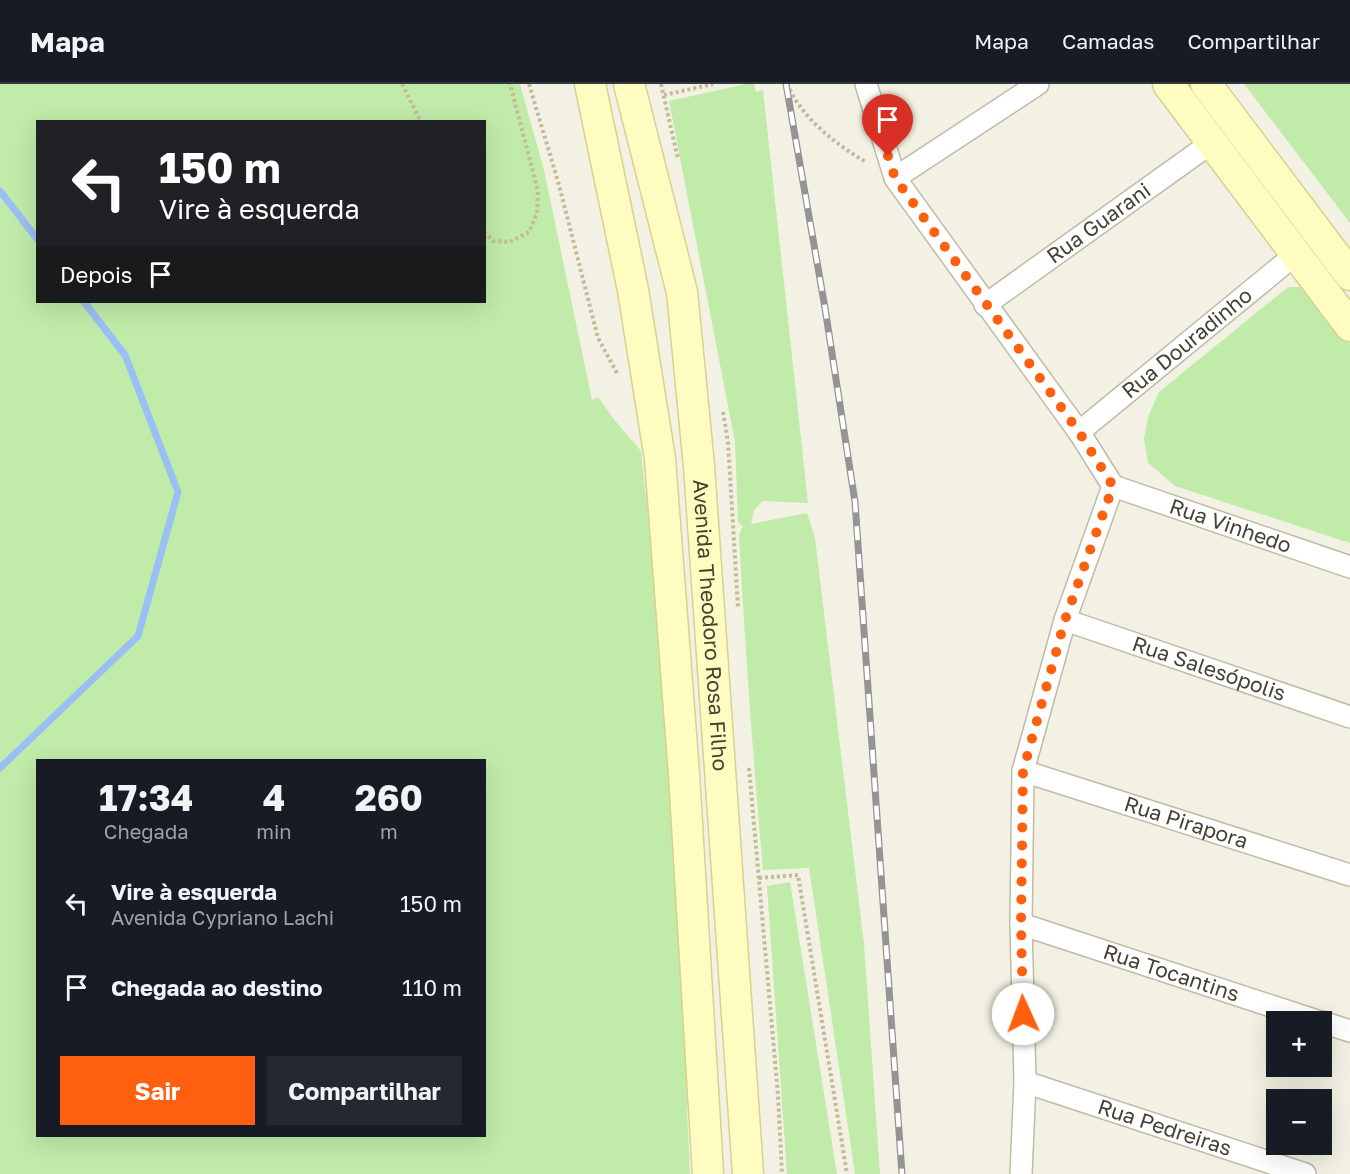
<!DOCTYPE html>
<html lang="pt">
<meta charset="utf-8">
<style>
body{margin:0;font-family:"Golos Text",sans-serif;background:#242831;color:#f1f3f6;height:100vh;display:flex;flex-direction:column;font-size:22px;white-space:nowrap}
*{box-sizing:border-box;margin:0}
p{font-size:20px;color:#9ea1a6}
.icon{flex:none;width:33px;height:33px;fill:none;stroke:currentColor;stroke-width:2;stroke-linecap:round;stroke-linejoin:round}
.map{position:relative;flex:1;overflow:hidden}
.side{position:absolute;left:36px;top:675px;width:450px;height:378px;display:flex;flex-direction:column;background:#171b24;border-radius:0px;box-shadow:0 6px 24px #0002}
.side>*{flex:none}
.top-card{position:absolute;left:36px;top:36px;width:450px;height:183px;border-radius:0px;box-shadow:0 6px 24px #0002;background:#202124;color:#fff;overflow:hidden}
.controls{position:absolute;left:1266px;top:927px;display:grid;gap:12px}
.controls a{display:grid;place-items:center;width:66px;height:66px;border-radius:0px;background:#171b24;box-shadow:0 6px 24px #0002;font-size:30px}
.pin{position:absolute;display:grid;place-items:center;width:51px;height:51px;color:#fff;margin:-62px -26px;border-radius:50% 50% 50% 0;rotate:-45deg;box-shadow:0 0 6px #0007}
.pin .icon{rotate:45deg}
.me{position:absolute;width:66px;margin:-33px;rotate:358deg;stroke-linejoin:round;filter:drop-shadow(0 0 4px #0008)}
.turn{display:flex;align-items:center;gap:21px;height:126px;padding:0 24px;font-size:27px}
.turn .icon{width:78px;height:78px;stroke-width:2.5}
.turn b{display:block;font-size:42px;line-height:51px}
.then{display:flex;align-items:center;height:57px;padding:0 24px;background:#0003;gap:12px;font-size:22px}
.eta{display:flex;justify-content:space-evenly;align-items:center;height:102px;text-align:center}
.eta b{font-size:36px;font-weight:700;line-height:42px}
.primary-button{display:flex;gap:12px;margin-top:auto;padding:12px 24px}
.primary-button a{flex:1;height:69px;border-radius:0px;background:#ff600f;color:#fff;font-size:24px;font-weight:700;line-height:69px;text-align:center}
.primary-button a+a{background:#242831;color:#f1f3f6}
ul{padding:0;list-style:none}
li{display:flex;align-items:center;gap:18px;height:84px;padding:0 24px}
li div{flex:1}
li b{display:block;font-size:22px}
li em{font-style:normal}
header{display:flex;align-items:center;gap:36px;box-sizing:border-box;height:84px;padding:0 30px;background:#171b24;border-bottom:2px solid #363941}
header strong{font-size:28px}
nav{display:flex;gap:33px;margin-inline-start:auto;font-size:21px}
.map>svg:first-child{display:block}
</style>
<header>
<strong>Mapa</strong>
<nav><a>Mapa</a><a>Camadas</a><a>Compartilhar</a></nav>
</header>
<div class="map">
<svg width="1350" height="1090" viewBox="0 0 1350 1090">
<rect width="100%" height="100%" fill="#f3f1e3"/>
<path fill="#c0eba9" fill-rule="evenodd" d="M0,0H520L544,86L592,316L598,313L616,338L641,367L683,751L687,1026L690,1090H0ZM38,38H484V218H38ZM38,676H484V1052H38Z
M746,0H754L756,8L763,6L808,419L763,417L754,426L751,440L807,429L815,454L864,860L880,1090H855L809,784L763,786C753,675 745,563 739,451L743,442L738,438L735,358L669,17Z
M1244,0H1350V139Z
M1288,203H1304L1317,216L1350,260V459L1175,402L1148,379L1144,355L1148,333L1159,308Z
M790,798L837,1090H787L767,802Z"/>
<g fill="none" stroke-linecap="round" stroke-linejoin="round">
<path stroke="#9abff5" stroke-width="7" d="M0,107L38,156
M0,684L138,552L178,408L125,271L84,218"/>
<defs>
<g id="street">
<path d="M866,0L895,94L1079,348L1113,402L1065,536L1023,687L1021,840L1025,998L1021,1090"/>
<path d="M895,94L1038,0"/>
<path id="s1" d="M985,221L1211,59"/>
<path id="s2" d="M1079,348L1296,170"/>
<path id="s3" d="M1113,402L1350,483"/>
<path id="s4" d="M1065,536L1350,633"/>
<path id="s5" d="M1023,687L1350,791"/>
<path id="s6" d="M1021,840L1320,938"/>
<path d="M1322,938L1350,947"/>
<path id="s7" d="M1025,998L1305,1090"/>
</g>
<g id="secondary">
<path d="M590,0L633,206L660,375L684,690L708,1090"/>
<path id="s8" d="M629,0L682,208L699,382L748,1090"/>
<path d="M1168,0L1350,242"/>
<path d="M1206,0L1350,191"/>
</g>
</defs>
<use href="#street" stroke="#bfbba5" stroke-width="24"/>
<use href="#secondary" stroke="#d6d28f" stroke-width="33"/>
<path stroke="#c2bb96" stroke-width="4" stroke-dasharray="3 3" stroke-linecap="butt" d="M402,0L421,38
M529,0L559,101L598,254L618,291
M661,0L678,75
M787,0C802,34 835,60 866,78
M664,11L713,0
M484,148L493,157L510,158L529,148L537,129L538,107L510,0
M723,328L728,358L738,524
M749,684L778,1011L782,1090
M759,794L798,791L847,1090"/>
<use href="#street" stroke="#fff" stroke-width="21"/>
<use href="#secondary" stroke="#fffcc2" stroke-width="30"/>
<defs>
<path id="rail" d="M786,0L825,224L855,418L902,1090"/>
</defs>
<use href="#rail" stroke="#949494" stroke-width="7"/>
<use href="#rail" stroke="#fff" stroke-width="4.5" stroke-dasharray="14" stroke-linecap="butt"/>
</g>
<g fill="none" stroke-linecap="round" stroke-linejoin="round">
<path stroke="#ff600f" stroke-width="10" stroke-dasharray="0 18" d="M888,72L895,94L1079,348L1113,402L1065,536L1023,687L1021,840L1023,930"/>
</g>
<g text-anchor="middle" stroke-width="6" stroke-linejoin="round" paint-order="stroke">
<g font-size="21" fill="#454233" stroke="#fff">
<text dy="7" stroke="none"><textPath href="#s1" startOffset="140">Rua Guarani</textPath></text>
<text dy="7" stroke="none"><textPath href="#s2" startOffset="140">Rua Douradinho</textPath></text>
<text dy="7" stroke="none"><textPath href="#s3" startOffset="124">Rua Vinhedo</textPath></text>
<text dy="7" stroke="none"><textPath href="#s8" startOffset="549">Avenida Theodoro Rosa Filho</textPath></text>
<text dy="7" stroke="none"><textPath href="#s4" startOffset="152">Rua Salesópolis</textPath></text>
<text dy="7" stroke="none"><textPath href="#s5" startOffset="171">Rua Pirapora</textPath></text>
<text dy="7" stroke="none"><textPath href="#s6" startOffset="158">Rua Tocantins</textPath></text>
<text dy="7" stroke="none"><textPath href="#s7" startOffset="147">Rua Pedreiras</textPath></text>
</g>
</g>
</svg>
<div class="controls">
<a>+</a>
<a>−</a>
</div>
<div class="pin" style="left:888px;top:72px;background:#d93025"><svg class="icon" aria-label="arrive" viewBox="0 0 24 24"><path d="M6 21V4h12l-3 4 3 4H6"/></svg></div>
<svg class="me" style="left:1023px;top:930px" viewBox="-20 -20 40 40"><circle r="19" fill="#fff"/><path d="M0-13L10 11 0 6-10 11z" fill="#ff600f"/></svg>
<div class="top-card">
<div class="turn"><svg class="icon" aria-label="left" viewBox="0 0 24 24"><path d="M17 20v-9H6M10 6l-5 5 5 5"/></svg><div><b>150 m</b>Vire à esquerda</div></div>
<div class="then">Depois<svg class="icon" aria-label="arrive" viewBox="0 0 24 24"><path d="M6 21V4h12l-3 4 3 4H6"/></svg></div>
</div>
<section class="side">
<div class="eta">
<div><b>17:34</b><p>Chegada</p></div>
<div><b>4</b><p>min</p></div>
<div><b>260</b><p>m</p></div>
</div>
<ul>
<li><svg class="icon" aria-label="left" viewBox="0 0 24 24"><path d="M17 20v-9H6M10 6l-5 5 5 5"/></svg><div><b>Vire à esquerda</b><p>Avenida Cypriano Lachi</p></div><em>150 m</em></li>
<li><svg class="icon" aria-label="arrive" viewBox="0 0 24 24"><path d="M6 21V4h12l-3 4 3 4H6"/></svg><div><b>Chegada ao destino</b></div><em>110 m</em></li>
</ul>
<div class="primary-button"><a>Sair</a><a>Compartilhar</a></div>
</section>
</div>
